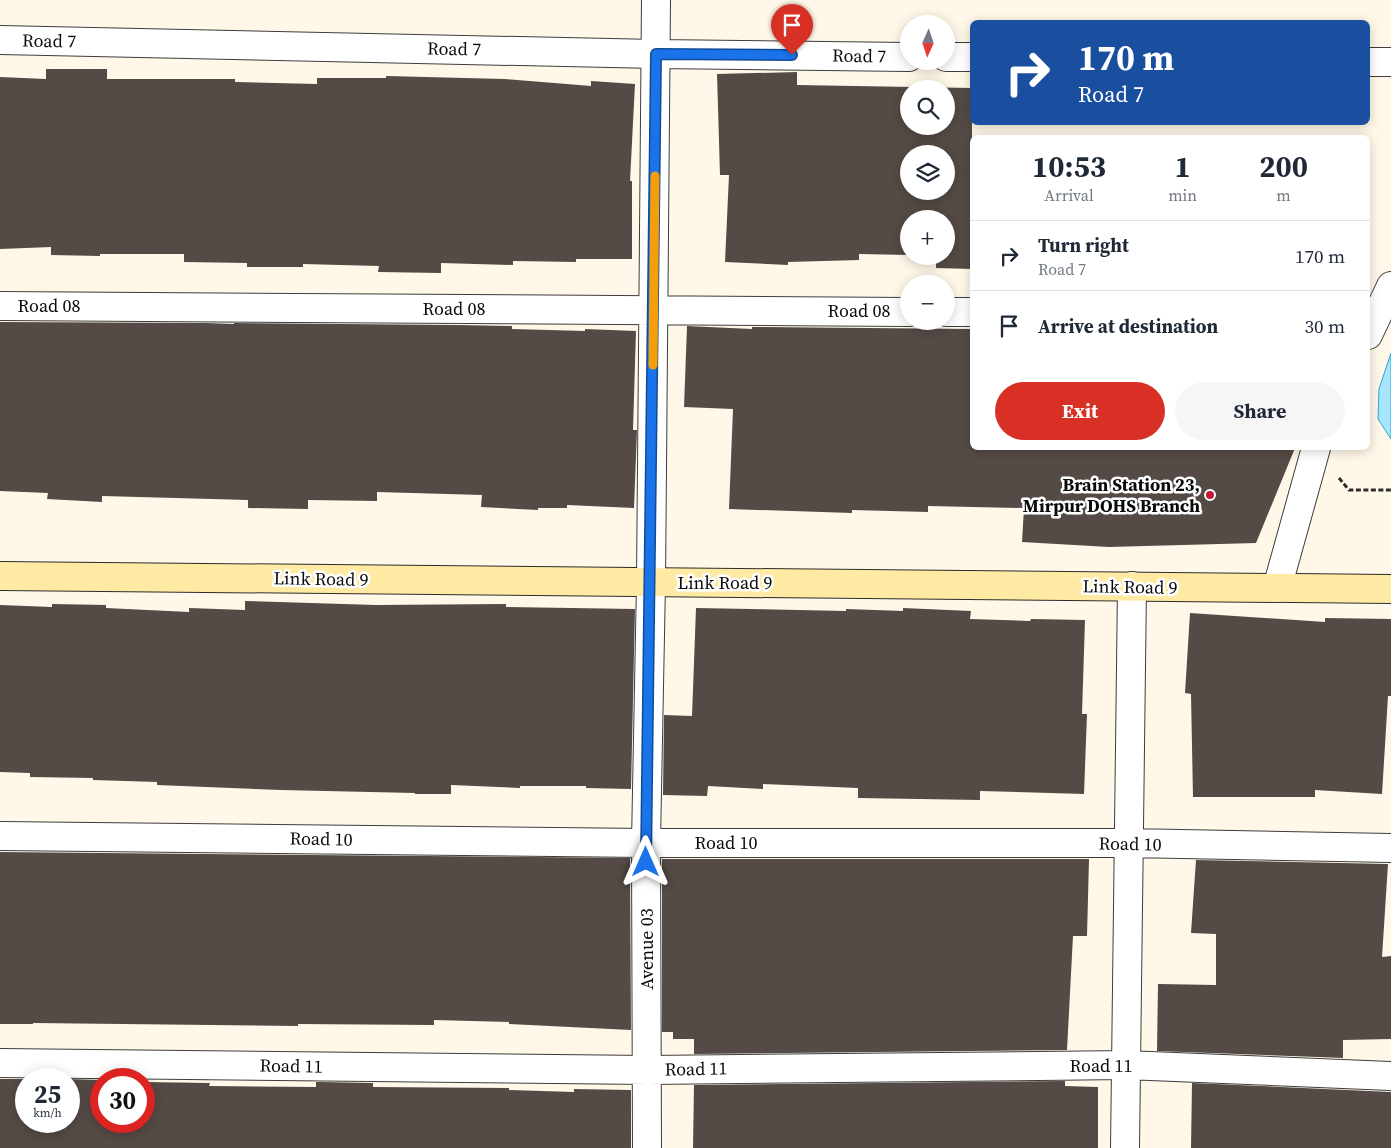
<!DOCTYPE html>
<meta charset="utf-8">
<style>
body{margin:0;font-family:"Source Serif 4",serif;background:#f6f6f7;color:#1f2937;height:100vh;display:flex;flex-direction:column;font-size:19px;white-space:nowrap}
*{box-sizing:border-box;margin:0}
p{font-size:16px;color:#747a83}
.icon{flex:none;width:28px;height:28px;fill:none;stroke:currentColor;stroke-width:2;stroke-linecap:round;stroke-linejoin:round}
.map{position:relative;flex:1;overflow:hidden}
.panel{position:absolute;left:970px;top:135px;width:400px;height:315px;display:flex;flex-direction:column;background:#fff;border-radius:8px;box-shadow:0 2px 12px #0003}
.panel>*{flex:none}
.hud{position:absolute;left:970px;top:20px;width:400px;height:105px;border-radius:8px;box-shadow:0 2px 12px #0003;background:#1a4fa0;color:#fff;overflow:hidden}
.needle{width:32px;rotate:183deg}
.fabs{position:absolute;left:900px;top:15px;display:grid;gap:10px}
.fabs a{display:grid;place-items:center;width:55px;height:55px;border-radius:50%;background:#fff;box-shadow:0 2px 12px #0003;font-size:25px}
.speed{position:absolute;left:15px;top:1068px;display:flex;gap:10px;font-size:25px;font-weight:700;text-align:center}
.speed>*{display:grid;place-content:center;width:65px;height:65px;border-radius:50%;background:#fff;box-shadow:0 2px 12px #0003;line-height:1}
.speed small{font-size:12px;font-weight:400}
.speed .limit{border:8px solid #d22;background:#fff;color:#111}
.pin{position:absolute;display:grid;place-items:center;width:42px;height:42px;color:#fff;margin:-51px -21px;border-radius:50% 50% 50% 0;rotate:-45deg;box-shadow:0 0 5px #0007}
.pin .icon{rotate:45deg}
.me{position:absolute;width:55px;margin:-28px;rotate:0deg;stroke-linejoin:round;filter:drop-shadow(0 0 4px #0008)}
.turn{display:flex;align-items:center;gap:18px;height:105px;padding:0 25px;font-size:22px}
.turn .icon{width:65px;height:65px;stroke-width:2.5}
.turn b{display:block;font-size:35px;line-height:42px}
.eta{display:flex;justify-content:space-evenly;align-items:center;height:85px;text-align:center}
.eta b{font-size:30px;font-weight:700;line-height:35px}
.cta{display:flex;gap:10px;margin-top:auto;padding:10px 25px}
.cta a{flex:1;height:58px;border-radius:30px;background:#d93025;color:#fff;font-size:20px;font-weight:700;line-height:58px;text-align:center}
.cta a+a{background:#f6f6f7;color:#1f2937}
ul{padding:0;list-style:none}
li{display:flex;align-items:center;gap:15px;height:70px;padding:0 25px;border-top:1px solid #e0e1e3}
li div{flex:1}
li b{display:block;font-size:19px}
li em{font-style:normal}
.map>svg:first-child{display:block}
</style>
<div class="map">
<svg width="1391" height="1148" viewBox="0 0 1391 1148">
<rect width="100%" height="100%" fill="#fff8e8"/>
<path fill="#a7e6fc" stroke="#28a7d9" d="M1391,353V439L1378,419L1379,389Z"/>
<path fill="#544a46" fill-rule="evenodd" d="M46,69H107V79H235V82L317,84V78H386V76L505,79L591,86V81L635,84L630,181H632V259H576V262L513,261V265L441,263V273L378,272L379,266L303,264V267H247V263L184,262V254H100V256L51,255V247L0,249V77L46,79Z
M797,72V85L972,88V269L936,268V256H946V219H909V255L859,254V260L788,262V265L725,262L729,175H720L717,74ZM909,89H946V126H909ZM909,154H946V191H909Z
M0,322L206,323L234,324V323L459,325L512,326V329L585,331V329L636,331L633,430H637L634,508L567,505V508H538V510L481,507L482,495L377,492V501L308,500V509L248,508V500L102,496V502L47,499L48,493L0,491Z
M687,326L752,329V327L972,329V448H1295L1256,543L1109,547L1022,542L1024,508L928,506V512L852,510V513L729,509L733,409L684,407Z
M245,601L376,605L506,604V607L635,609L631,789L586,788V786H520V788L451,785V794H415V793L281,790L157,785V782L93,780V778L30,777V773L0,772V605L52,607V604L106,605V608L189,612V608L245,610Z
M696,608L846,611V609L903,611V608L971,611L970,619L1030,621L1031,619L1085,620L1082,714H1087L1084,794L980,791V800L858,798V788L763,784V789L708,786L707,796L663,795L664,715L692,716Z
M1190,613L1325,622V618L1391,619V696H1388L1382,794L1315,790V797H1193L1191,694L1185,693Z
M0,852L630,858L631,1030L509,1024V1022L434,1020V1025L298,1024V1026L33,1023V1024H0Z
M662,859H1089L1087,936H1073L1067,1050L694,1054V1039H673V1032H662Z
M1196,860L1388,864L1382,957L1391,956V1039L1343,1040V1058L1157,1051L1158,984L1216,985V934L1191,933Z
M0,1079H26V1121H69V1079L101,1080V1121H144V1082L210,1083L209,1086L316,1087V1082H320L373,1083V1087L509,1088V1090L574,1092V1089L631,1090V1148H0Z
M1065,1081V1086L1098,1087V1148H693L694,1085Z
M1192,1083L1391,1092V1148H1191Z"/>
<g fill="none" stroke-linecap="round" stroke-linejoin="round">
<defs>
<path id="minor" d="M0,40L656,54L909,57
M946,57H972
M1368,62H1391
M0,306L909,312
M946,312H972
M1368,335L1391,286
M1277,588L1316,448
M0,836L646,843H1129L1391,848
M0,1063L648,1070L1126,1065L1391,1076
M647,1148L646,843L651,582L656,0
M1125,1148L1132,586"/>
<path id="secondary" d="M0,576L1391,589"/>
</defs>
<use href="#minor" stroke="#3d3d3d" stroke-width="30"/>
<use href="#secondary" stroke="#2c2c2c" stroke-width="30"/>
<path stroke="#2c2c2c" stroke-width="3" stroke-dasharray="5 2.5" stroke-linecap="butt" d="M1339,478L1349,490H1391"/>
<use href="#minor" stroke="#fff" stroke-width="28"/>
<use href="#secondary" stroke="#ffeaa3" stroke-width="28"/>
</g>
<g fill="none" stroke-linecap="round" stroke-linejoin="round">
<defs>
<path id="route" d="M646,862L656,54L792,55"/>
</defs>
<use href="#route" stroke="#114b97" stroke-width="12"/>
<use href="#route" stroke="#1a73e8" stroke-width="9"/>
<path stroke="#f59e0b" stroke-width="9" d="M653,365L655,176"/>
</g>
<circle fill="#c51734" stroke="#fff" stroke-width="2" cx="1210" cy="495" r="5"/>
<g text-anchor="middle" stroke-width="5" stroke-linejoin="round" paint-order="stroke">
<g font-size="18" fill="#0a0a0a" stroke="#fff">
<text transform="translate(49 41) rotate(1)" y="6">Road 7</text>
<text transform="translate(454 49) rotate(1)" y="6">Road 7</text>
<text transform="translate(859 56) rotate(1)" y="6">Road 7</text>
<text x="49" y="312">Road 08</text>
<text x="454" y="315">Road 08</text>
<text x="859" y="317">Road 08</text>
<text transform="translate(321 579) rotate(1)" y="6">Link Road 9</text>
<text x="725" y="589">Link Road 9</text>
<text transform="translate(1130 587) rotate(1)" y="6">Link Road 9</text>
<text transform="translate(321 839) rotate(1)" y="6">Road 10</text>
<text x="726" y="849">Road 10</text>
<text transform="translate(1130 844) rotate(1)" y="6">Road 10</text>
<text transform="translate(647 949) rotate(-90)" y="6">Avenue 03</text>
<text transform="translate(291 1066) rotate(1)" y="6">Road 11</text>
<text x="1101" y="1072">Road 11</text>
<text transform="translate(696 1069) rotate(-1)" y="6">Road 11</text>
</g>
<g font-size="18" font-weight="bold" fill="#0a0a0a" stroke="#fff" text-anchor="end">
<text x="1200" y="491">Brain Station 23,<tspan x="1200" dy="21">Mirpur DOHS Branch</tspan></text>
</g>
</g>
</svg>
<div class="fabs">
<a><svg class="needle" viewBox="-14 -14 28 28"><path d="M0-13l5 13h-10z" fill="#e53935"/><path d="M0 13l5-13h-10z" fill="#747a83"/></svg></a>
<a><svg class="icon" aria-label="search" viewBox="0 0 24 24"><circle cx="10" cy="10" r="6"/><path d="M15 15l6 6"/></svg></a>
<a><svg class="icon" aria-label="layers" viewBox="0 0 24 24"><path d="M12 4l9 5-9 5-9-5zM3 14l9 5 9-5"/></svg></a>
<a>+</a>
<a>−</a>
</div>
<div class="speed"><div>25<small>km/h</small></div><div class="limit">30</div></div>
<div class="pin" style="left:792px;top:55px;background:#d93025"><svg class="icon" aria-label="arrive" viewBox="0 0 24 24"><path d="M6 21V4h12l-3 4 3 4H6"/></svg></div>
<svg class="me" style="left:646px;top:862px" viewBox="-20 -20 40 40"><path d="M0-17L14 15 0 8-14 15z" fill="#1a73e8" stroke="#fff" stroke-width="4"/></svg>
<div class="hud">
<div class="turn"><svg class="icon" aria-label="right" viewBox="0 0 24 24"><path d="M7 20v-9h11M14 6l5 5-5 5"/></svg><div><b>170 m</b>Road 7</div></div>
</div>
<section class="panel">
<div class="eta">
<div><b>10:53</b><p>Arrival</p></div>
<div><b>1</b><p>min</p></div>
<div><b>200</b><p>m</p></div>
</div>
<ul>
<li><svg class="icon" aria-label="right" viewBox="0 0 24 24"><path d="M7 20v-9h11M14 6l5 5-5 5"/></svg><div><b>Turn right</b><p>Road 7</p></div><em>170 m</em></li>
<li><svg class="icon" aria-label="arrive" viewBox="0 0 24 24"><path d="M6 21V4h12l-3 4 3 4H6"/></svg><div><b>Arrive at destination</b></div><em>30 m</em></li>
</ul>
<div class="cta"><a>Exit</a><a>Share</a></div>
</section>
</div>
